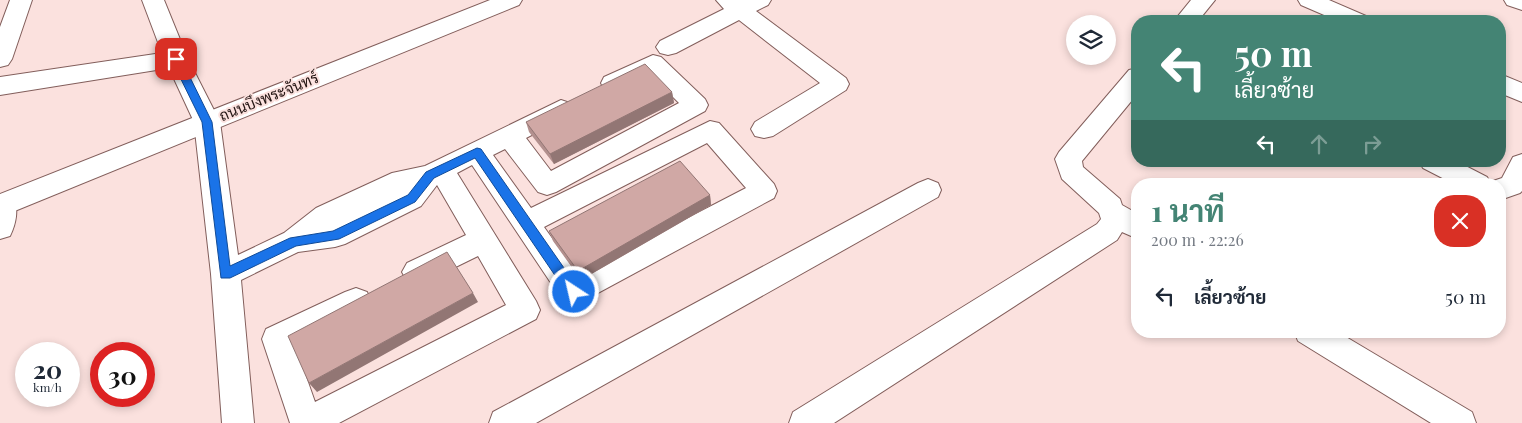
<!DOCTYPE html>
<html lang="th">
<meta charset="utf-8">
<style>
body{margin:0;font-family:"Playfair Display",Sarabun,serif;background:#f2f2f3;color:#1f2937;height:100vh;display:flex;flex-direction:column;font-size:19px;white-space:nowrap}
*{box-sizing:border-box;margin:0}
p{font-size:16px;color:#747a83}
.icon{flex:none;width:28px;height:28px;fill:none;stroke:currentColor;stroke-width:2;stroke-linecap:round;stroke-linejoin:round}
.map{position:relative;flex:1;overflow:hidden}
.panel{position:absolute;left:1131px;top:178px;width:375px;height:160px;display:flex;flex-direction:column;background:#fff;border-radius:20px;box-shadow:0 2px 8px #0003}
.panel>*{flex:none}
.hud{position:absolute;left:1131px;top:15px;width:375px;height:152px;border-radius:20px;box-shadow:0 2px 8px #0003;background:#448474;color:#fff;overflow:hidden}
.controls{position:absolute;left:1066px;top:15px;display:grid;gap:10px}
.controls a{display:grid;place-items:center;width:50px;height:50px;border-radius:50%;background:#fff;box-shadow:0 2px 8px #0003;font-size:25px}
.speed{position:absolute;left:15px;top:342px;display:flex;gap:10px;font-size:25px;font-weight:700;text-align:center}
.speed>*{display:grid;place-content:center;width:65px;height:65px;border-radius:50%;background:#fff;box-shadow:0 2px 8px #0003;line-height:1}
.speed small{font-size:12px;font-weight:400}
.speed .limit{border:8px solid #d22;background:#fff;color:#111}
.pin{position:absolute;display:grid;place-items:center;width:42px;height:42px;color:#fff;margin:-21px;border-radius:10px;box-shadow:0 2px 8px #0006}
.me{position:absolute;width:55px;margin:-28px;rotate:325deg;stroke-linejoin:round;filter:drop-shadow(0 0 4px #0008)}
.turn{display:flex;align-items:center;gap:18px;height:105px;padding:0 20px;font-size:22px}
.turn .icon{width:65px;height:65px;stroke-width:2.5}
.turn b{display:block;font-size:35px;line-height:42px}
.lanes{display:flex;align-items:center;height:48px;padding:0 20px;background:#0003;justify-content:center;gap:25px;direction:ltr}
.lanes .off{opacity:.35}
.round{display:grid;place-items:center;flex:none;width:52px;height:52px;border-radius:20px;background:#f2f2f3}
.overview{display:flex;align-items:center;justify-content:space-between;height:85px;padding:0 20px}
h1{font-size:30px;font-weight:700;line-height:38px;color:#448474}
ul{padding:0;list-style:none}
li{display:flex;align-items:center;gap:15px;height:65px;padding:0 20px}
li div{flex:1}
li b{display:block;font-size:19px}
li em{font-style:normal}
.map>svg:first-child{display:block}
</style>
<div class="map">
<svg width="1522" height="423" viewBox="0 0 1522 423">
<rect width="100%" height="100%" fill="#fbe1de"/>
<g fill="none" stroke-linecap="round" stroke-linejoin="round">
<defs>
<path id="minor" d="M10,0H32L12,59L8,65L0,67V27Z
M142,0H164L188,59L220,122L238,255L284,233L316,208L392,173L425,166L561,100L570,103L573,109L570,115L526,138L551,171L679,103L650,74L613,92L604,89L601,83L604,77L653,55L661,57L705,99L708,105L705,111L556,192L547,195L538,192L505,149L493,155L531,208L710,121L719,123L774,184L777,191L774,198L583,301L573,305L563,301L472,165L457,173L536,301L540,310L536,319L339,423H290L262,339L266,329L345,292L356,288L367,292L371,301L367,310L295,345L315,402L506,305L478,256L427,281L417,284L407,281L402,272L407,263L466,235L437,185L421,206L345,244L335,247L298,252L241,280L254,423H222L211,274L194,122L169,68L0,95V77L162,53ZM707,143L746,188L578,275L544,227Z
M716,0H771L768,5L756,11L846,78L849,84L846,90L773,136L764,138L755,136L751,129L755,122L820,83L739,20L676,53L668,55L660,53L656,47L660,41L724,9Z
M1191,0H1215L1198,21H1174Z
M1298,0H1329L1366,16L1369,21H1338L1301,5Z
M1504,0H1522V10L1507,5Z
M1138,68V93L1082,161L1083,167L1120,199L1122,205L1138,214V239L1122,232L1117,240L834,423H789L793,412L1097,224L1101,219L1099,213L1062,179L1055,159L1059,152L1129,70Z
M1500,74L1522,83V102L1500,93Z
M1522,154V191L1520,193L1500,200V184H1454L1423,168L1419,161H1456L1487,177L1490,182L1502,178L1513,157Z
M928,179L938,183L941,190L938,197L536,423H489L493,412L918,183Z
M3,194L13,197C19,209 16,224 10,236L0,239V195Z
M1294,331H1336L1472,412L1476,423H1431L1298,341Z"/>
<path id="tertiary" d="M490,0H522L519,5L0,217V194Z"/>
</defs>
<use href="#minor" stroke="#825e5b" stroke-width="2"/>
<use href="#tertiary" stroke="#825e5b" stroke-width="2"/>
<use href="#minor" fill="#fff" fill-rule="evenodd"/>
<use href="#tertiary" fill="#fff" fill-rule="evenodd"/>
</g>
<path fill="#b3908e" d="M672,92L674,103L554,164L529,132L526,122Z
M710,195L711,205L581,280L553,241L549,231Z"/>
<path fill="#927674" d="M672,92L674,103L554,164L550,154Z
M710,195L711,205L581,280L578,271Z
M473,293L478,302L317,392L309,383Z"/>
<path fill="#d0a8a5" stroke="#927674" d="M645,64L672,92L550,154L526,122Z
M680,161L710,195L578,271L549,231Z
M447,252L473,293L309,383L288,336Z"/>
<path fill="#1a73e8" stroke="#114b97" d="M176,56L181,59L212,122L230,266L290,238L333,231L408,195L426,172L477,148L481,149L578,288L580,292L578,296L574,297L569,296L475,158L434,178L415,202L339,239L296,246L230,278H221L202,122L171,59Z"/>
<g text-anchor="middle" stroke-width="4" stroke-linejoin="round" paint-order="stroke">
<g font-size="15" fill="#231513" stroke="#fbe1de">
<text transform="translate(269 97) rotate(-22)" y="5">ถนนบึงพระจันทร์</text>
</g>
</g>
</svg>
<div class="controls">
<a><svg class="icon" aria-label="layers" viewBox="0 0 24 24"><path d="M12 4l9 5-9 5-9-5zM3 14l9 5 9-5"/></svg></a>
</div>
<div class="speed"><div>20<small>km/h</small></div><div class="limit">30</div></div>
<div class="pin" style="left:176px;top:59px;background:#d93025"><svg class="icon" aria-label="arrive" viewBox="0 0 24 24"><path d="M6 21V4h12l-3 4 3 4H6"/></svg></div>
<svg class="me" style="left:574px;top:292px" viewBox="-20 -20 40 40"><circle r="17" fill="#1a73e8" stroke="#fff" stroke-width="3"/><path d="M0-11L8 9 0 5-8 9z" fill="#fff"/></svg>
<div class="hud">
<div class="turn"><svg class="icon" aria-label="left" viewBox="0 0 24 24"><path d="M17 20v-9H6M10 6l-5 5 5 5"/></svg><div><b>50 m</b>เลี้ยวซ้าย</div></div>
<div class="lanes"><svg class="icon" aria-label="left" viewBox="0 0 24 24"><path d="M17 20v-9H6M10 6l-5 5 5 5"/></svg><svg class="icon off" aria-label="ahead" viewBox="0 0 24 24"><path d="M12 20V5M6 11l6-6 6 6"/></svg><svg class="icon off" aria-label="right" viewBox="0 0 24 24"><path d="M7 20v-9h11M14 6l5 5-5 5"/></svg></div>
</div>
<section class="panel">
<div class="overview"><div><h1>1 นาที</h1><p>200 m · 22:26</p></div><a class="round" style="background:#d93025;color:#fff"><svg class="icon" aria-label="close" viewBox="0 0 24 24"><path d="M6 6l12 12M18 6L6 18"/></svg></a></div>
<ul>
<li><svg class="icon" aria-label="left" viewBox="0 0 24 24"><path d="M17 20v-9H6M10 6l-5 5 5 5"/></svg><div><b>เลี้ยวซ้าย</b></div><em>50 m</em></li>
</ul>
</section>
</div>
